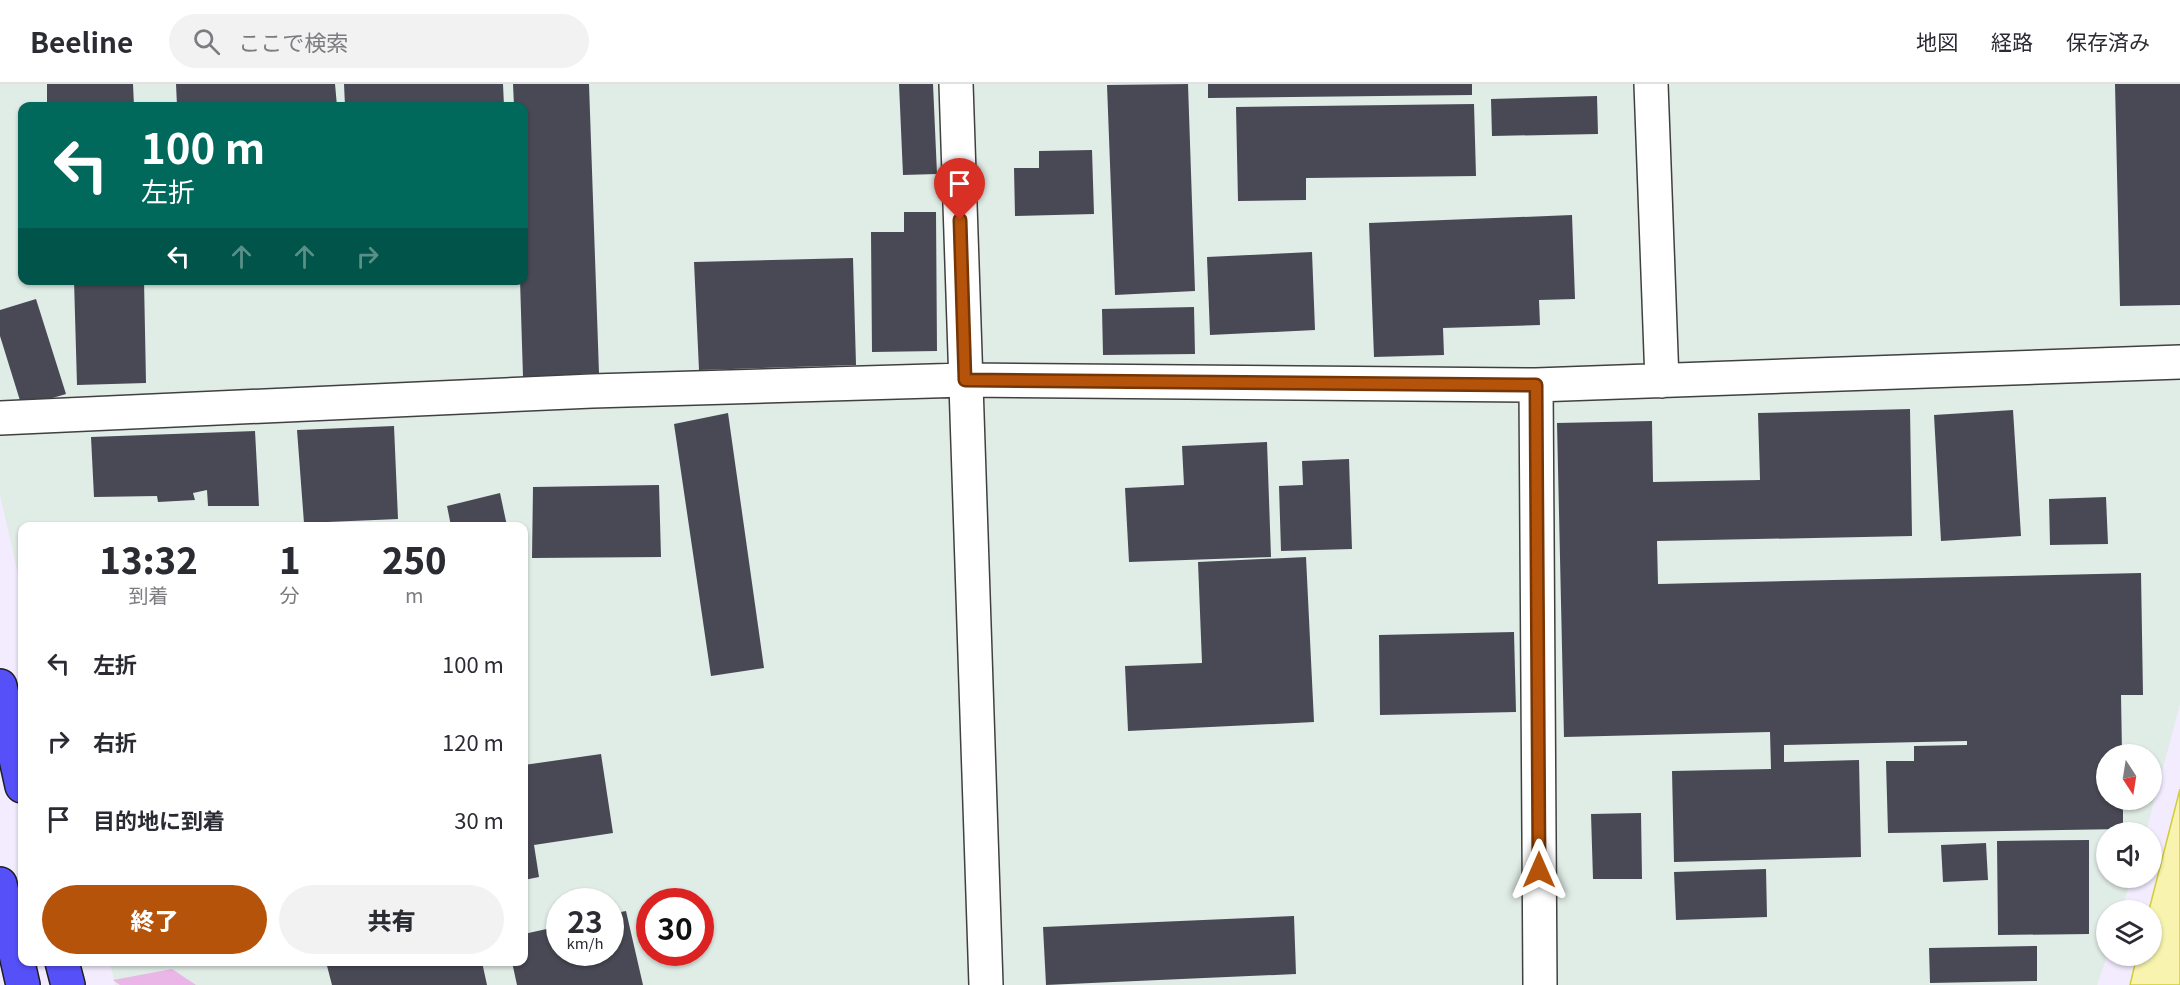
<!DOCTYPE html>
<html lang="ja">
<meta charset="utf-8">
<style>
body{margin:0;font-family:Georgia,"Noto Sans JP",serif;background:#f2f2f3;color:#2b2b33;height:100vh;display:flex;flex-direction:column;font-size:22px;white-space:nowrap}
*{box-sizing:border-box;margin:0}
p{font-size:20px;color:#7c7c81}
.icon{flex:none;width:33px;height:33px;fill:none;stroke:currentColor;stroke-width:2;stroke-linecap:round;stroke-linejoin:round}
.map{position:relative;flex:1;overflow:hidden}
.drawer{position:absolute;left:18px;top:438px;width:510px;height:444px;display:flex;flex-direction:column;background:#fff;border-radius:12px;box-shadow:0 2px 4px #0004}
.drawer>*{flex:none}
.hud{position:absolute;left:18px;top:18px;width:510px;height:183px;border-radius:12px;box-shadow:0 2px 4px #0004;background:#00695c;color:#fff;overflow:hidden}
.needle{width:39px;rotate:168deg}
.tools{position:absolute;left:2096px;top:660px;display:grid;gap:12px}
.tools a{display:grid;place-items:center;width:66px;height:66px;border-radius:50%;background:#fff;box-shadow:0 2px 4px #0004;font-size:30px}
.speed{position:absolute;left:546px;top:804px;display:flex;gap:12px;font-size:30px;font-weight:700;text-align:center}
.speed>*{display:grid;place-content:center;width:78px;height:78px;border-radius:50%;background:#fff;box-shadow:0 2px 4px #0004;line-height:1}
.speed small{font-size:15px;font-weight:400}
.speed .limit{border:9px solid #d22;background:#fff;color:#111}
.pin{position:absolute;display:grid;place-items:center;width:51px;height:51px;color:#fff;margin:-62px -26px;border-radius:50% 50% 50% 0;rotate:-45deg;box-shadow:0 0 6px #0007}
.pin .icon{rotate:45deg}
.me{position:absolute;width:66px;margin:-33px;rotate:0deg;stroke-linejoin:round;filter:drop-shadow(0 0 4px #0008)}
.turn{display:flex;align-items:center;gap:21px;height:126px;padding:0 24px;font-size:27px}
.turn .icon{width:78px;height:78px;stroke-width:2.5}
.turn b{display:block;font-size:42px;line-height:51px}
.lanes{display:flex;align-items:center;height:57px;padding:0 24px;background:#0003;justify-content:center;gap:30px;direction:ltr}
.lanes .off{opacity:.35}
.eta{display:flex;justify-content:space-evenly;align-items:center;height:102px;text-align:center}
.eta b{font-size:36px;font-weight:800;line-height:42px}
.button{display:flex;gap:12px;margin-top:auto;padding:12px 24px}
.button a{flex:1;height:69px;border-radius:36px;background:#b45309;color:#fff;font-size:24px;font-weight:800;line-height:69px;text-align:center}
.button a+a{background:#f2f2f3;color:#2b2b33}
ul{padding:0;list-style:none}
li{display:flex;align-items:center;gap:18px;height:78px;padding:0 24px}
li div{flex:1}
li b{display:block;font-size:22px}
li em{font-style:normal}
header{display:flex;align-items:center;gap:36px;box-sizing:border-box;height:84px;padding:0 30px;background:#fff;border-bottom:2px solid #e1e1e2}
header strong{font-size:28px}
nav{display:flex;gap:33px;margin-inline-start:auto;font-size:21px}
.search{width:420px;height:54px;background:#f2f2f3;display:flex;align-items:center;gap:15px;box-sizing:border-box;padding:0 21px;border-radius:33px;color:#7c7c81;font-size:22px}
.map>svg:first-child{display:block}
</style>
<header>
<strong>Beeline</strong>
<div class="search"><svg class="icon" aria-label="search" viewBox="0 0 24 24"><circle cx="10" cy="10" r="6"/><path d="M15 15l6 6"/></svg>ここで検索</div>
<nav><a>地図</a><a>経路</a><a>保存済み</a></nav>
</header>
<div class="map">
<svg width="2180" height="901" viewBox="0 0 2180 901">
<rect width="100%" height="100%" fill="#f3ecff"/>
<path fill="#e0ece6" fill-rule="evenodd" d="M0,0H2180V620L2146,748H2106V794H2132L2121,826H2106L2107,872L2097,901H115L110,878H524V442H22V507L0,411ZM22,22H524V196H22ZM2106,670H2151V716H2106ZM560,818H610V868H560ZM650,818H700V868H650Z"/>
<path fill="#eab5e7" d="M172,885L196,901H120L113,896Z"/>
<path fill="#f8f4af" stroke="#d1cd34" stroke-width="1.5" d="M2180,705V901H2130L2137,872H2151V826H2149Z"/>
<path fill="#494955" d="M47,0H133L134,22H47Z
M176,0H335L337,22H177Z
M344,0H503L504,22H345Z
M513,0H589L599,289L523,293L520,196H524V22H514Z
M899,0H933L937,90L903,91Z
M1188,0L1195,207L1115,211L1107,1Z
M1208,0H1472V11L1208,14Z
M2115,0H2180V221L2120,222Z
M1597,12L1598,50L1492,52L1491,15Z
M1474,20L1476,92L1306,94V116L1238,117L1236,23Z
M1092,66L1094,130L1015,132L1014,84H1039V67Z
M904,128H936L937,267L872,268L871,148H904Z
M1572,131L1575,215L1539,216L1540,241L1443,244L1444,271L1374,273L1369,139Z
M1312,168L1315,246L1210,251L1207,173Z
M853,174L856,281L699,286L694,178Z
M74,196H144L146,299L77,301Z
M36,215L66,310L22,323L0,252V226Z
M1194,223L1195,270L1103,271L1102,225Z
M1910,325L1912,452L1657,457L1658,500L2141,489L2143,611H2121L2122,670H2106V716H2123V745L1888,749L1886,677H1914V662L1967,661V657L1784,661V678L1859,676L1861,773L1674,778L1672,687L1771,685L1770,648L1564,653L1557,339L1652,337L1653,398L1760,396L1758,329Z
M2013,326L2021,452L1941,457L1934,331Z
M728,329L764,584L711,592L674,340Z
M394,342L398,435L304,439L297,346Z
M255,347L259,422H208L207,406L193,409L195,416L158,418L157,412L94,413L91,353Z
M1267,358L1271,473L1129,478L1125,404L1184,401L1182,362Z
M1349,375L1352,465L1281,467L1279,402L1303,401L1302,377Z
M659,401L661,473L532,474L533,403Z
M500,409L507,442H451L447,422Z
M2106,413L2108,460L2050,461L2049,415Z
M1306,473L1314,638L1128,647L1125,582L1202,579L1198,478Z
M1514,548L1516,628L1380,631L1379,551Z
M601,670L613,749L534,761L539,793L524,796V681Z
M1641,729L1642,795H1593L1591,730Z
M2089,756V850L1998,851L1997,757Z
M1986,759L1988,796L1943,798L1941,761Z
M1766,785L1767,833L1676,836L1674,788Z
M626,827L643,901H517L512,878H524V850L560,842V868H610V830Z
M1294,832L1296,890L1046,901L1043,843Z
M2037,862V897L1930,899L1929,864Z
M326,878H482L487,901H332Z"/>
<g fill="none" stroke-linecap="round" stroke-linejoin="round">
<defs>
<path id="minor" d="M956,0L986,901
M1651,0L1662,297
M1536,301L1540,901
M0,334L592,307L965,296L1536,301L2180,278"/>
<path id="highway" d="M0,602L22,702
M0,800L23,901
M62,878L68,901"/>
</defs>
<use href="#minor" stroke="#404040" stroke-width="36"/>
<use href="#highway" stroke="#1e1e1e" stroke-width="36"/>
<use href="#minor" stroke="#fff" stroke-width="33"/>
<use href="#highway" stroke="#5650f9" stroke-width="33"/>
</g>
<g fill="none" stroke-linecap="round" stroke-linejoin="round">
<defs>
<path id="route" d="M960,136L965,296L1536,301L1539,786"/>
</defs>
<use href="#route" stroke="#753606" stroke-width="15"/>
<use href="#route" stroke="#b45309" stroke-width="10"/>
</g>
</svg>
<div class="tools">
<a><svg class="needle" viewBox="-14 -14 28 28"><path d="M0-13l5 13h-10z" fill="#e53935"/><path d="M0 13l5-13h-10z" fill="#7c7c81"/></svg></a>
<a><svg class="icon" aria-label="sound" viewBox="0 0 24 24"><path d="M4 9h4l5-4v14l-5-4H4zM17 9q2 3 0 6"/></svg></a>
<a><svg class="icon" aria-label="layers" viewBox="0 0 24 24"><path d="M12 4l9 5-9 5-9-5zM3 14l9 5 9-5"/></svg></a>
</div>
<div class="speed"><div>23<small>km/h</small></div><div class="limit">30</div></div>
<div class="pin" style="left:960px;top:136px;background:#d93025"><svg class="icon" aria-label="arrive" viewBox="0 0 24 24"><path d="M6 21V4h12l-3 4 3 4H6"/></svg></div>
<svg class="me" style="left:1539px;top:786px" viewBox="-20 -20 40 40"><path d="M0-17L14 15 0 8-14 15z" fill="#b45309" stroke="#fff" stroke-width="4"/></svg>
<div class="hud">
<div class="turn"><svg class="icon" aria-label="left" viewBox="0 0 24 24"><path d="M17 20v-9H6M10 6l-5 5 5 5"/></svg><div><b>100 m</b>左折</div></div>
<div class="lanes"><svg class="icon" aria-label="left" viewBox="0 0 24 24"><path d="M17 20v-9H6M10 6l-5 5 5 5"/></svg><svg class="icon off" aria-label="ahead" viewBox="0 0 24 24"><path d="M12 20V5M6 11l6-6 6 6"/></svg><svg class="icon off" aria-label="ahead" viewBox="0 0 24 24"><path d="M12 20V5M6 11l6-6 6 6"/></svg><svg class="icon off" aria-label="right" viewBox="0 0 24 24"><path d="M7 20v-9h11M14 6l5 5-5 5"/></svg></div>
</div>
<section class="drawer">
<div class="eta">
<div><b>13:32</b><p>到着</p></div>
<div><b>1</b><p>分</p></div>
<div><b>250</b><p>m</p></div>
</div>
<ul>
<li><svg class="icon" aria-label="left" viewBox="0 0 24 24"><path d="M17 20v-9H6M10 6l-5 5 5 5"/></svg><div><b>左折</b></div><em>100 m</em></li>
<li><svg class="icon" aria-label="right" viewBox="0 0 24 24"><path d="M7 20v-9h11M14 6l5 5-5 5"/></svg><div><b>右折</b></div><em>120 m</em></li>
<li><svg class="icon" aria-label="arrive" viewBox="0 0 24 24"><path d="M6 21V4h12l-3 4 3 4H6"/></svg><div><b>目的地に到着</b></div><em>30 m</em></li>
</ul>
<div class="button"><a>終了</a><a>共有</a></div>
</section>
</div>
